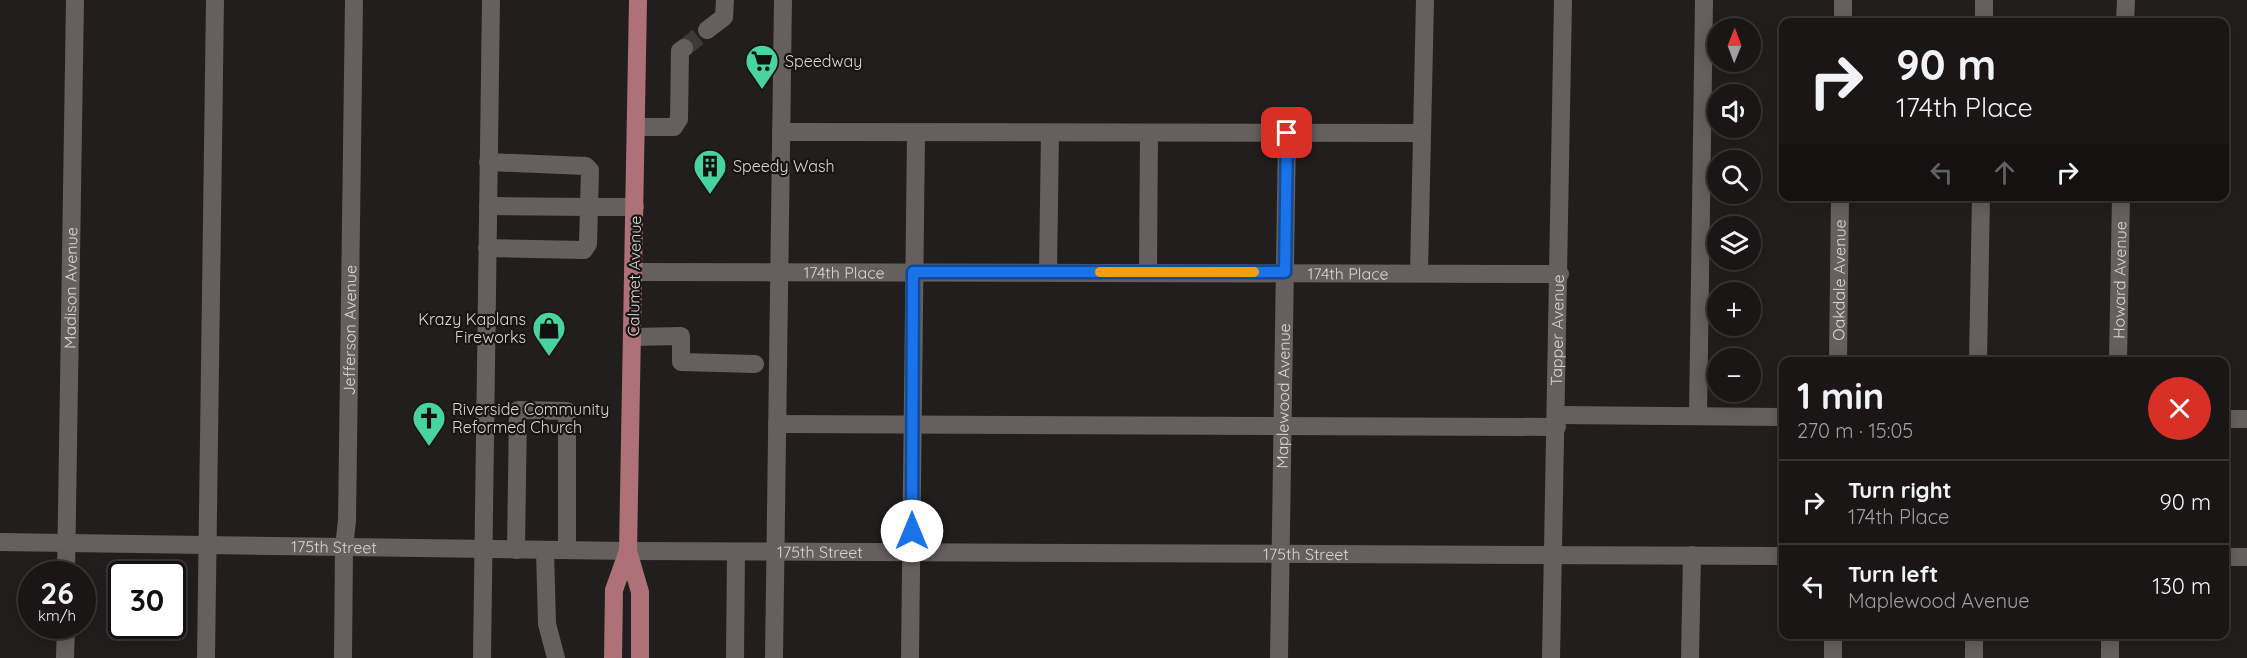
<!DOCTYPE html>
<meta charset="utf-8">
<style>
body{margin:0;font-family:Quicksand,sans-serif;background:#272323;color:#f1f3f6;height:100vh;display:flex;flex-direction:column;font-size:22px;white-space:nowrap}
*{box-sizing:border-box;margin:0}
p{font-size:20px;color:#9f9fa1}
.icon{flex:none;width:33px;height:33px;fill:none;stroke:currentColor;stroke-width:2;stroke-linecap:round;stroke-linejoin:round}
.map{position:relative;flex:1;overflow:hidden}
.drawer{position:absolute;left:1779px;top:357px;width:450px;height:282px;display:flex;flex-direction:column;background:#1a1616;border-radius:12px;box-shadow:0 3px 15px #0003,0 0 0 2px #383535}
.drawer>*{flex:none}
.banner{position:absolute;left:1779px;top:18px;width:450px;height:183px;border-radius:12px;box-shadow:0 3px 15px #0003,0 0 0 2px #383535;background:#1a1616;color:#f1f3f6;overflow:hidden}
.needle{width:39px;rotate:1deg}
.fabs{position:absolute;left:1707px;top:18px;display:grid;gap:12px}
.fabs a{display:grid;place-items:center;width:54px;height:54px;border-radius:50%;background:#1a1616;box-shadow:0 3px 15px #0003,0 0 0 2px #383535;font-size:30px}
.speed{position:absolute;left:18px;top:561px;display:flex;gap:12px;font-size:30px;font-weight:700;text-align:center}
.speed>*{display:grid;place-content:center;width:78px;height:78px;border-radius:50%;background:#1a1616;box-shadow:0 3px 15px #0003,0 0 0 2px #383535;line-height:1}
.speed small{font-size:15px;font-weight:400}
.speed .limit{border:3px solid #111;border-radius:9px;background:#fff;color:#111}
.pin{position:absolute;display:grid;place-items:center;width:51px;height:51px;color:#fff;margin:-26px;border-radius:12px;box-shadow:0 3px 9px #0006}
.me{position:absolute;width:66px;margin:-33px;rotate:0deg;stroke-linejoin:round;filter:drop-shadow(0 0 4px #0008)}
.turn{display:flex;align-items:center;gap:21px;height:126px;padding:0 18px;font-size:27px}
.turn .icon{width:78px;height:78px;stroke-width:2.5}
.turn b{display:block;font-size:42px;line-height:51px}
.lanes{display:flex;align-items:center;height:57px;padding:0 18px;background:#0003;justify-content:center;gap:30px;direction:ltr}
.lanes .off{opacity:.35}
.round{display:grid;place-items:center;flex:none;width:63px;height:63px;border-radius:32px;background:#272323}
.headline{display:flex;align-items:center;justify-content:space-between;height:102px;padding:0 18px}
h1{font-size:36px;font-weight:700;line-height:45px}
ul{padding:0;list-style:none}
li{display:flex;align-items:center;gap:18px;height:84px;padding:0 18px;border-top:2px solid #383535}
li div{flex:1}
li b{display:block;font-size:22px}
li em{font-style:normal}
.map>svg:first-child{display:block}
</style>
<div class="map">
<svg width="2247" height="658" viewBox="0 0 2247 658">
<rect width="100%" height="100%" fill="#231e1e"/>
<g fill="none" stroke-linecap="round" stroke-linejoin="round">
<path stroke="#3e3a3a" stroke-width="18" stroke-dasharray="18 9" stroke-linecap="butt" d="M684,48L707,30"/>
<g stroke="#655f5f" stroke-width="18">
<path d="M1843,22V0"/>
<path d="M1984,22V0"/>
<path d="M2125,22L2126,0"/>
<path d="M707,30L724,17L725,0"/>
<path d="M636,127H674L679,119L680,51L684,48"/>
<path d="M781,132L1422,133"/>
<path d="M488,162L586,166L590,170L589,207H635"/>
<path d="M487,248L584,250L588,244L589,207L488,206"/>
<path id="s1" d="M634,272L1560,274"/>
<path d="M1048,272L1050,133"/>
<path d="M1148,272L1149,133"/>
<path d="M1419,272L1425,0"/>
<path d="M633,337L681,336V362L755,364"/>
<path id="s2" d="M1838,362L1840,196"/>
<path d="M1978,362L1981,196"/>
<path id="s3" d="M2118,362L2121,196"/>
<path d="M1557,415L1784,417"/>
<path d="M1698,416L1704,0"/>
<path d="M2224,419H2247"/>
<path d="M777,424L1557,427"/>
<path id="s4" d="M0,542L628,551L1784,556"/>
<path d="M516,550L518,410L567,411V550"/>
<path d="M545,550L547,624L556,658"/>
<path d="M2224,557H2247"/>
<path id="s5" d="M66,574L75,0"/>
<path d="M65,658L66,626"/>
<path d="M206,658L215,0"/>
<path id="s6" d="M343,658L344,547L347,521L354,0"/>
<path d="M482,658L491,0"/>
<path d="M735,658L736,552"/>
<path d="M774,658L783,0"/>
<path d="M910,658L916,133"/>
<path id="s7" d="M1279,658L1287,133"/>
<path id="s8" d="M1551,658L1563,0"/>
<path d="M1690,658L1692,555"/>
<path d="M1833,658V634"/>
<path d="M1974,658V634"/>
<path d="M2110,658V634"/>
</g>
<path stroke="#af7178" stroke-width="18" d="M638,0L628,551L640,592V658
M613,658L614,590L628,551"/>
</g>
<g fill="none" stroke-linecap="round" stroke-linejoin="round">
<defs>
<path id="route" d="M912,531L913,272H1285L1287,133"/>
</defs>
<use href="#route" stroke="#114b97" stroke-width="15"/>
<use href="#route" stroke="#1a73e8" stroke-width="10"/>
<path stroke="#f59e0b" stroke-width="10" d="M1100,272H1254"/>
</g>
<defs>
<symbol id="supermarket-pin" viewBox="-11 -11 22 30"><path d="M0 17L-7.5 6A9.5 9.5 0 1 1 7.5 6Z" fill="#47d49e" stroke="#191515"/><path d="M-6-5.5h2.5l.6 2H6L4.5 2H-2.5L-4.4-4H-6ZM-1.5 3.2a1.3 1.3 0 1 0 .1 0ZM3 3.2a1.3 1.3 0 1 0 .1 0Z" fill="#111"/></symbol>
<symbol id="building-pin" viewBox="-11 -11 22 30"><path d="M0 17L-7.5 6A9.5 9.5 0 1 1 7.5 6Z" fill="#47d49e" stroke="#191515"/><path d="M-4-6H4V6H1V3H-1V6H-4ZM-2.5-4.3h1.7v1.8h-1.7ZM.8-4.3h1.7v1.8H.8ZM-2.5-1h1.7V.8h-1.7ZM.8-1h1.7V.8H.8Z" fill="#111"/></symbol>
<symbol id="shop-pin" viewBox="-11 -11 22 30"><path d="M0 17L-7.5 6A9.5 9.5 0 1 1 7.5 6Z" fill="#47d49e" stroke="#191515"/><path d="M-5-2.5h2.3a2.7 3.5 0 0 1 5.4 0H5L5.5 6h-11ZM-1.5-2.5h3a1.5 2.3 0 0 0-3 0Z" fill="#111"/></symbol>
<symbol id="church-pin" viewBox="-11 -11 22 30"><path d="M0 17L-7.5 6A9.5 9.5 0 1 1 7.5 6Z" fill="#47d49e" stroke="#191515"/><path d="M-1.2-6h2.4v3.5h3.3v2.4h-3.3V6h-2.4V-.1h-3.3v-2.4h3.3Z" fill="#111"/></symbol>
</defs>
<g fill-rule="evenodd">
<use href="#supermarket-pin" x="743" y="42" width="38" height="52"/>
<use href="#building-pin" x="691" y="147" width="38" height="52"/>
<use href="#shop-pin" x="530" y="309" width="38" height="52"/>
<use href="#church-pin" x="410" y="399" width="38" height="52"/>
</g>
<g text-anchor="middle" stroke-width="4.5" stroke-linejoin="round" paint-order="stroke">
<g font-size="16" fill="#d9d6d6" stroke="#191515" text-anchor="start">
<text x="785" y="67">Speedway</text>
<text x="733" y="172">Speedy Wash</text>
<text x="526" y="325" text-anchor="end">Krazy Kaplans<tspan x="526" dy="18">Fireworks</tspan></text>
<text x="452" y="415">Riverside Community<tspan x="452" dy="18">Reformed Church</tspan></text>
</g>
<g font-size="16" fill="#d9d6d6" stroke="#191515">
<text dy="6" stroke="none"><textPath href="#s1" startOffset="210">174th Place</textPath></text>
<text dy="6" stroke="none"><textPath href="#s1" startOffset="714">174th Place</textPath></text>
<text transform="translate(634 276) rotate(-89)" y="6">Calumet Avenue</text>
<text dy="6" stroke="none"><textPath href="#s2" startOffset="82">Oakdale Avenue</textPath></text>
<text dy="6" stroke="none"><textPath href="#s3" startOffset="82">Howard Avenue</textPath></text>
<text dy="6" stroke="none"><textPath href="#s5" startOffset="286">Madison Avenue</textPath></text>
<text dy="6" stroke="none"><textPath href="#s6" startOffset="328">Jefferson Avenue</textPath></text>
<text dy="6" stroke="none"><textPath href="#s8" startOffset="328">Tapper Avenue</textPath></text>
<text dy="6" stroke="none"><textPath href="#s7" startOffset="262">Maplewood Avenue</textPath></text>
<text dy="6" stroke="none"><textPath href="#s4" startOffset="334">175th Street</textPath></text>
<text dy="6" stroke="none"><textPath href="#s4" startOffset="820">175th Street</textPath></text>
<text dy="6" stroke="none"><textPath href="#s4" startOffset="1306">175th Street</textPath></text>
</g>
</g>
</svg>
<div class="fabs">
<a><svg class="needle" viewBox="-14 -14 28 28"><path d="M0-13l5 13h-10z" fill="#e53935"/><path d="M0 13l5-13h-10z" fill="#9f9fa1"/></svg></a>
<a><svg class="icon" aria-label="sound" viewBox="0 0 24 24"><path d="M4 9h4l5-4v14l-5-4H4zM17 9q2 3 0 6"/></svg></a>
<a><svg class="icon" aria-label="search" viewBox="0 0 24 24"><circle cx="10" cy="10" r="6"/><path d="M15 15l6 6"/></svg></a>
<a><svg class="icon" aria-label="layers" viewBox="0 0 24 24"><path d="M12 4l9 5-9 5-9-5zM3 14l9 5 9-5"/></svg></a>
<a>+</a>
<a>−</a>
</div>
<div class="speed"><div>26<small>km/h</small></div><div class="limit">30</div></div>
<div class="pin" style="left:1287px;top:133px;background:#d93025"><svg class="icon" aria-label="arrive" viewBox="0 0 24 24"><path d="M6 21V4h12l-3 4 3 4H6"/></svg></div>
<svg class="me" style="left:912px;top:531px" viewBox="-20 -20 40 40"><circle r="19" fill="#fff"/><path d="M0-13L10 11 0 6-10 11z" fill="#1a73e8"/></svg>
<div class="banner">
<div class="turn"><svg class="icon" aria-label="right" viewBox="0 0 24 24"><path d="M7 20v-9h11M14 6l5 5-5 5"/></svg><div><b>90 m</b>174th Place</div></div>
<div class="lanes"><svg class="icon off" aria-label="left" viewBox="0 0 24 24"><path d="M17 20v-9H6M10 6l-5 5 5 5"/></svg><svg class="icon off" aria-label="ahead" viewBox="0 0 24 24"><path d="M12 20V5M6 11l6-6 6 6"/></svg><svg class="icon" aria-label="right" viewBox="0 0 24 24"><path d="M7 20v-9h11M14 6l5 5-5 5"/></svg></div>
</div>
<section class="drawer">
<div class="headline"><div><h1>1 min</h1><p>270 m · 15:05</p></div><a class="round" style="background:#d93025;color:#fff"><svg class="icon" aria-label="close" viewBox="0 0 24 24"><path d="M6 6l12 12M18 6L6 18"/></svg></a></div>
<ul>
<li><svg class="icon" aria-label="right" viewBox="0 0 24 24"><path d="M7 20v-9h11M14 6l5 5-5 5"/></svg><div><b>Turn right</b><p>174th Place</p></div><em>90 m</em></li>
<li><svg class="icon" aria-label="left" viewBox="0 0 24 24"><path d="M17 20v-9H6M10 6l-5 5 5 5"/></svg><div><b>Turn left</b><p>Maplewood Avenue</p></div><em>130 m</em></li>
</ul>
</section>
</div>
